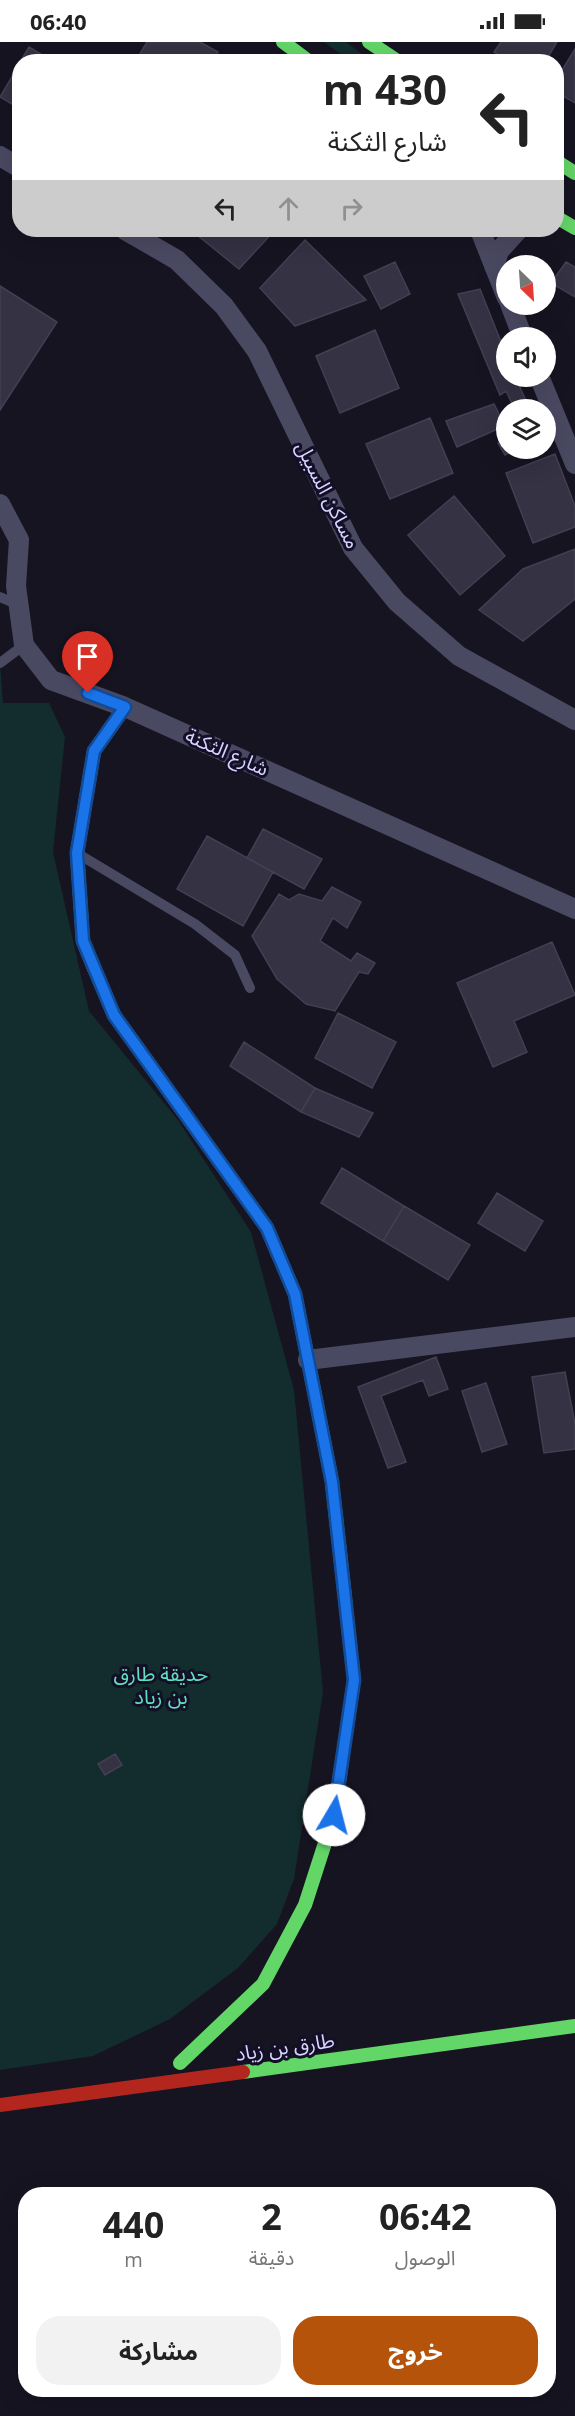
<!DOCTYPE html>
<html lang="ar">
<meta charset="utf-8">
<style>
body{margin:0;font-family:"Open Sans","Noto Sans Arabic",sans-serif;background:#f2f2f2;color:#222;direction:rtl;height:100vh;display:flex;flex-direction:column;font-size:22px;white-space:nowrap}
*{box-sizing:border-box;margin:0}
p{font-size:20px;color:#767676}
.icon{flex:none;width:33px;height:33px;fill:none;stroke:currentColor;stroke-width:2;stroke-linecap:round;stroke-linejoin:round}
.map{position:relative;flex:1;overflow:hidden;direction:ltr}
.details{position:absolute;left:18px;top:2145px;width:538px;height:210px;display:flex;flex-direction:column;background:#fff;border-radius:24px;box-shadow:0 6px 24px #0002;direction:rtl}
.details>*{flex:none}
.guide{position:absolute;left:12px;top:12px;width:552px;height:183px;border-radius:24px;box-shadow:0 6px 24px #0002;direction:rtl;background:#fff;color:#222;overflow:hidden}
.needle{width:39px;rotate:155deg}
.controls{position:absolute;left:496px;top:213px;display:grid;gap:12px}
.controls a{display:grid;place-items:center;width:60px;height:60px;border-radius:50%;background:#fff;box-shadow:0 6px 24px #0002;font-size:30px}
.pin{position:absolute;display:grid;place-items:center;width:51px;height:51px;color:#fff;margin:-62px -26px;border-radius:50% 50% 50% 0;rotate:-45deg;box-shadow:0 0 6px #0007}
.pin .icon{rotate:45deg}
.me{position:absolute;width:66px;margin:-33px;rotate:8deg;stroke-linejoin:round;filter:drop-shadow(0 0 4px #0008)}
.turn{display:flex;align-items:center;gap:21px;height:126px;padding:0 18px;font-size:27px}
.turn .icon{width:78px;height:78px;stroke-width:2.5}
.turn b{display:block;font-size:42px;line-height:51px}
.lanes{display:flex;align-items:center;height:57px;padding:0 18px;background:#0003;justify-content:center;gap:30px;direction:ltr}
.lanes .off{opacity:.35}
.eta{display:flex;justify-content:space-evenly;align-items:center;height:102px;text-align:center}
.eta b{font-size:36px;font-weight:700;line-height:42px}
.cta{display:flex;gap:12px;margin-top:auto;padding:12px 18px}
.cta a{flex:1;height:69px;border-radius:24px;background:#b45309;color:#fff;font-size:24px;font-weight:700;line-height:69px;text-align:center}
.cta a+a{background:#f2f2f2;color:#222}
.status{display:flex;justify-content:space-between;align-items:center;height:42px;padding:0 30px;background:#fff;direction:ltr}
.status svg{height:16px;fill:currentColor}
.map>svg:first-child{display:block}
</style>
<div class="status"><b>06:40</b><svg viewBox="0 0 49 12"><path d="M0 12V9h3v3zM5 12V6h3v6zM10 12V3h3v9zM15 12V0h3v12zM26 1h20v11H26zM47 4h2v5h-2z"/></svg></div>
<div class="map">
<svg width="575" height="2374" viewBox="0 0 575 2374">
<rect width="100%" height="100%" fill="#161421"/>
<path fill="#132c2d" d="M324,0H346L371,19H350Z
M0,620L3,661H49L65,695L53,810L89,969L178,1078L251,1190L294,1348L323,1650L294,1837L277,1882L238,1926L170,1977L93,2014L0,2028Z"/>
<path fill="#343243" stroke="#433f54" stroke-width="1.5" d="M147,0H200L218,10L212,20H135Z
M501,0H557L545,20H510L494,10Z
M29,5L54,20H20Z
M575,7V61L556,50V38Z
M20,21V67L0,55Z
M191,188H275L239,227Z
M305,198L366,258L295,284L260,246Z
M395,220L410,252L381,267L364,234Z
M566,220L575,225V255L551,241Z
M0,244L57,280L0,368Z
M480,247L507,315V334H515L530,368H515L506,349L500,353L458,252Z
M375,288L399,346L340,371L316,314Z
M494,362L505,384L457,405L446,379Z
M430,376L453,431L390,457L366,402Z
M507,397V406H519L505,413L498,401Z
M555,412L575,464V485L533,501L506,431Z
M454,454L505,514L460,553L408,493Z
M575,507V557L523,599L479,568L523,527Z
M263,787L322,817L304,847L247,816Z
M207,794L273,830L243,884L177,847Z
M332,845L361,860L347,886L333,876L320,899L351,919L357,911L375,921L368,932L359,930L335,969L306,962L277,937L252,894L279,852L289,858L299,852L322,859Z
M552,900L575,953L514,979L527,1010L493,1025L457,941Z
M338,971L396,1000L372,1046L315,1016Z
M244,1000L315,1046L301,1070L230,1024Z
M315,1046L373,1071L359,1095L301,1070Z
M342,1126L404,1164L383,1199L321,1161Z
M497,1151L543,1179L525,1209L478,1181Z
M404,1164L470,1203L448,1238L383,1199Z
M436,1315L448,1347L429,1354L423,1338L381,1354L406,1420L388,1426L358,1345Z
M565,1330L575,1382V1407L544,1411L532,1335Z
M486,1341L507,1402L482,1410L462,1349Z
M115,1712L122,1723L105,1733L98,1722Z"/>
<g fill="none" stroke-linecap="round" stroke-linejoin="round">
<path stroke="#4a4962" stroke-width="10" d="M0,555L19,563
M0,621L24,603
M80,813L195,882L235,913L250,946"/>
<path stroke="#4a4962" stroke-width="20" d="M0,114L20,126
M125,188L177,218L224,264L257,309L353,506L397,560L459,614L575,678
M480,188L507,256
M494,224L499,209L518,188
M510,262L523,296
M539,334L575,422
M0,462L19,498L16,544L24,603L51,638L125,665L575,867
M308,1318L575,1285"/>
<path stroke="#63d668" stroke-width="14" d="M283,0L310,20
M369,0L399,20
M556,119L575,131
M556,175L575,186
M94,926L114,973L267,1186L295,1252L332,1440L346,1565
M180,2021L263,1942L305,1863L334,1773L341,1726
M243,2030L575,1984"/>
<path stroke="#ff974d" stroke-width="14" d="M94,926L83,899L77,811L94,709L125,665"/>
<path stroke="#b3261e" stroke-width="14" d="M341,1726L354,1638L346,1565
M0,2063L243,2030"/>
</g>
<g fill="none" stroke-linecap="round" stroke-linejoin="round">
<defs>
<path id="route" d="M88,651L125,665L94,709L77,811L83,899L114,973L267,1186L295,1252L332,1440L354,1638L334,1773"/>
</defs>
<use href="#route" stroke="#114b97" stroke-width="15"/>
<use href="#route" stroke="#1a73e8" stroke-width="10"/>
</g>
<g text-anchor="middle" stroke-width="6" stroke-linejoin="round" paint-order="stroke">
<g font-size="20" fill="#d9d4ff" stroke="#130f26">
<text transform="translate(328 453) rotate(63)" y="7">مساكن السبيل</text>
<text transform="translate(227 710) rotate(24)" y="7">شارع الثكنة</text>
<text transform="translate(285 2005) rotate(-8)" y="7">طارق بن زياد</text>
</g>
<g font-size="20" fill="#5fe0c0" stroke="#130f26">
<text x="161" y="1639">حديقة طارق<tspan x="161" dy="23">بن زياد</tspan></text>
</g>
</g>
</svg>
<div class="controls">
<a><svg class="needle" viewBox="-14 -14 28 28"><path d="M0-13l5 13h-10z" fill="#e53935"/><path d="M0 13l5-13h-10z" fill="#767676"/></svg></a>
<a><svg class="icon" aria-label="sound" viewBox="0 0 24 24"><path d="M4 9h4l5-4v14l-5-4H4zM17 9q2 3 0 6"/></svg></a>
<a><svg class="icon" aria-label="layers" viewBox="0 0 24 24"><path d="M12 4l9 5-9 5-9-5zM3 14l9 5 9-5"/></svg></a>
</div>
<div class="pin" style="left:88px;top:651px;background:#d93025"><svg class="icon" aria-label="arrive" viewBox="0 0 24 24"><path d="M6 21V4h12l-3 4 3 4H6"/></svg></div>
<svg class="me" style="left:334px;top:1773px" viewBox="-20 -20 40 40"><circle r="19" fill="#fff"/><path d="M0-13L10 11 0 6-10 11z" fill="#1a73e8"/></svg>
<div class="guide">
<div class="turn"><svg class="icon" aria-label="left" viewBox="0 0 24 24"><path d="M17 20v-9H6M10 6l-5 5 5 5"/></svg><div><b>430 m</b>شارع الثكنة</div></div>
<div class="lanes"><svg class="icon" aria-label="left" viewBox="0 0 24 24"><path d="M17 20v-9H6M10 6l-5 5 5 5"/></svg><svg class="icon off" aria-label="ahead" viewBox="0 0 24 24"><path d="M12 20V5M6 11l6-6 6 6"/></svg><svg class="icon off" aria-label="right" viewBox="0 0 24 24"><path d="M7 20v-9h11M14 6l5 5-5 5"/></svg></div>
</div>
<section class="details">
<div class="eta">
<div><b>06:42</b><p>الوصول</p></div>
<div><b>2</b><p>دقيقة</p></div>
<div><b>440</b><p>m</p></div>
</div>
<div class="cta"><a>خروج</a><a>مشاركة</a></div>
</section>
</div>
